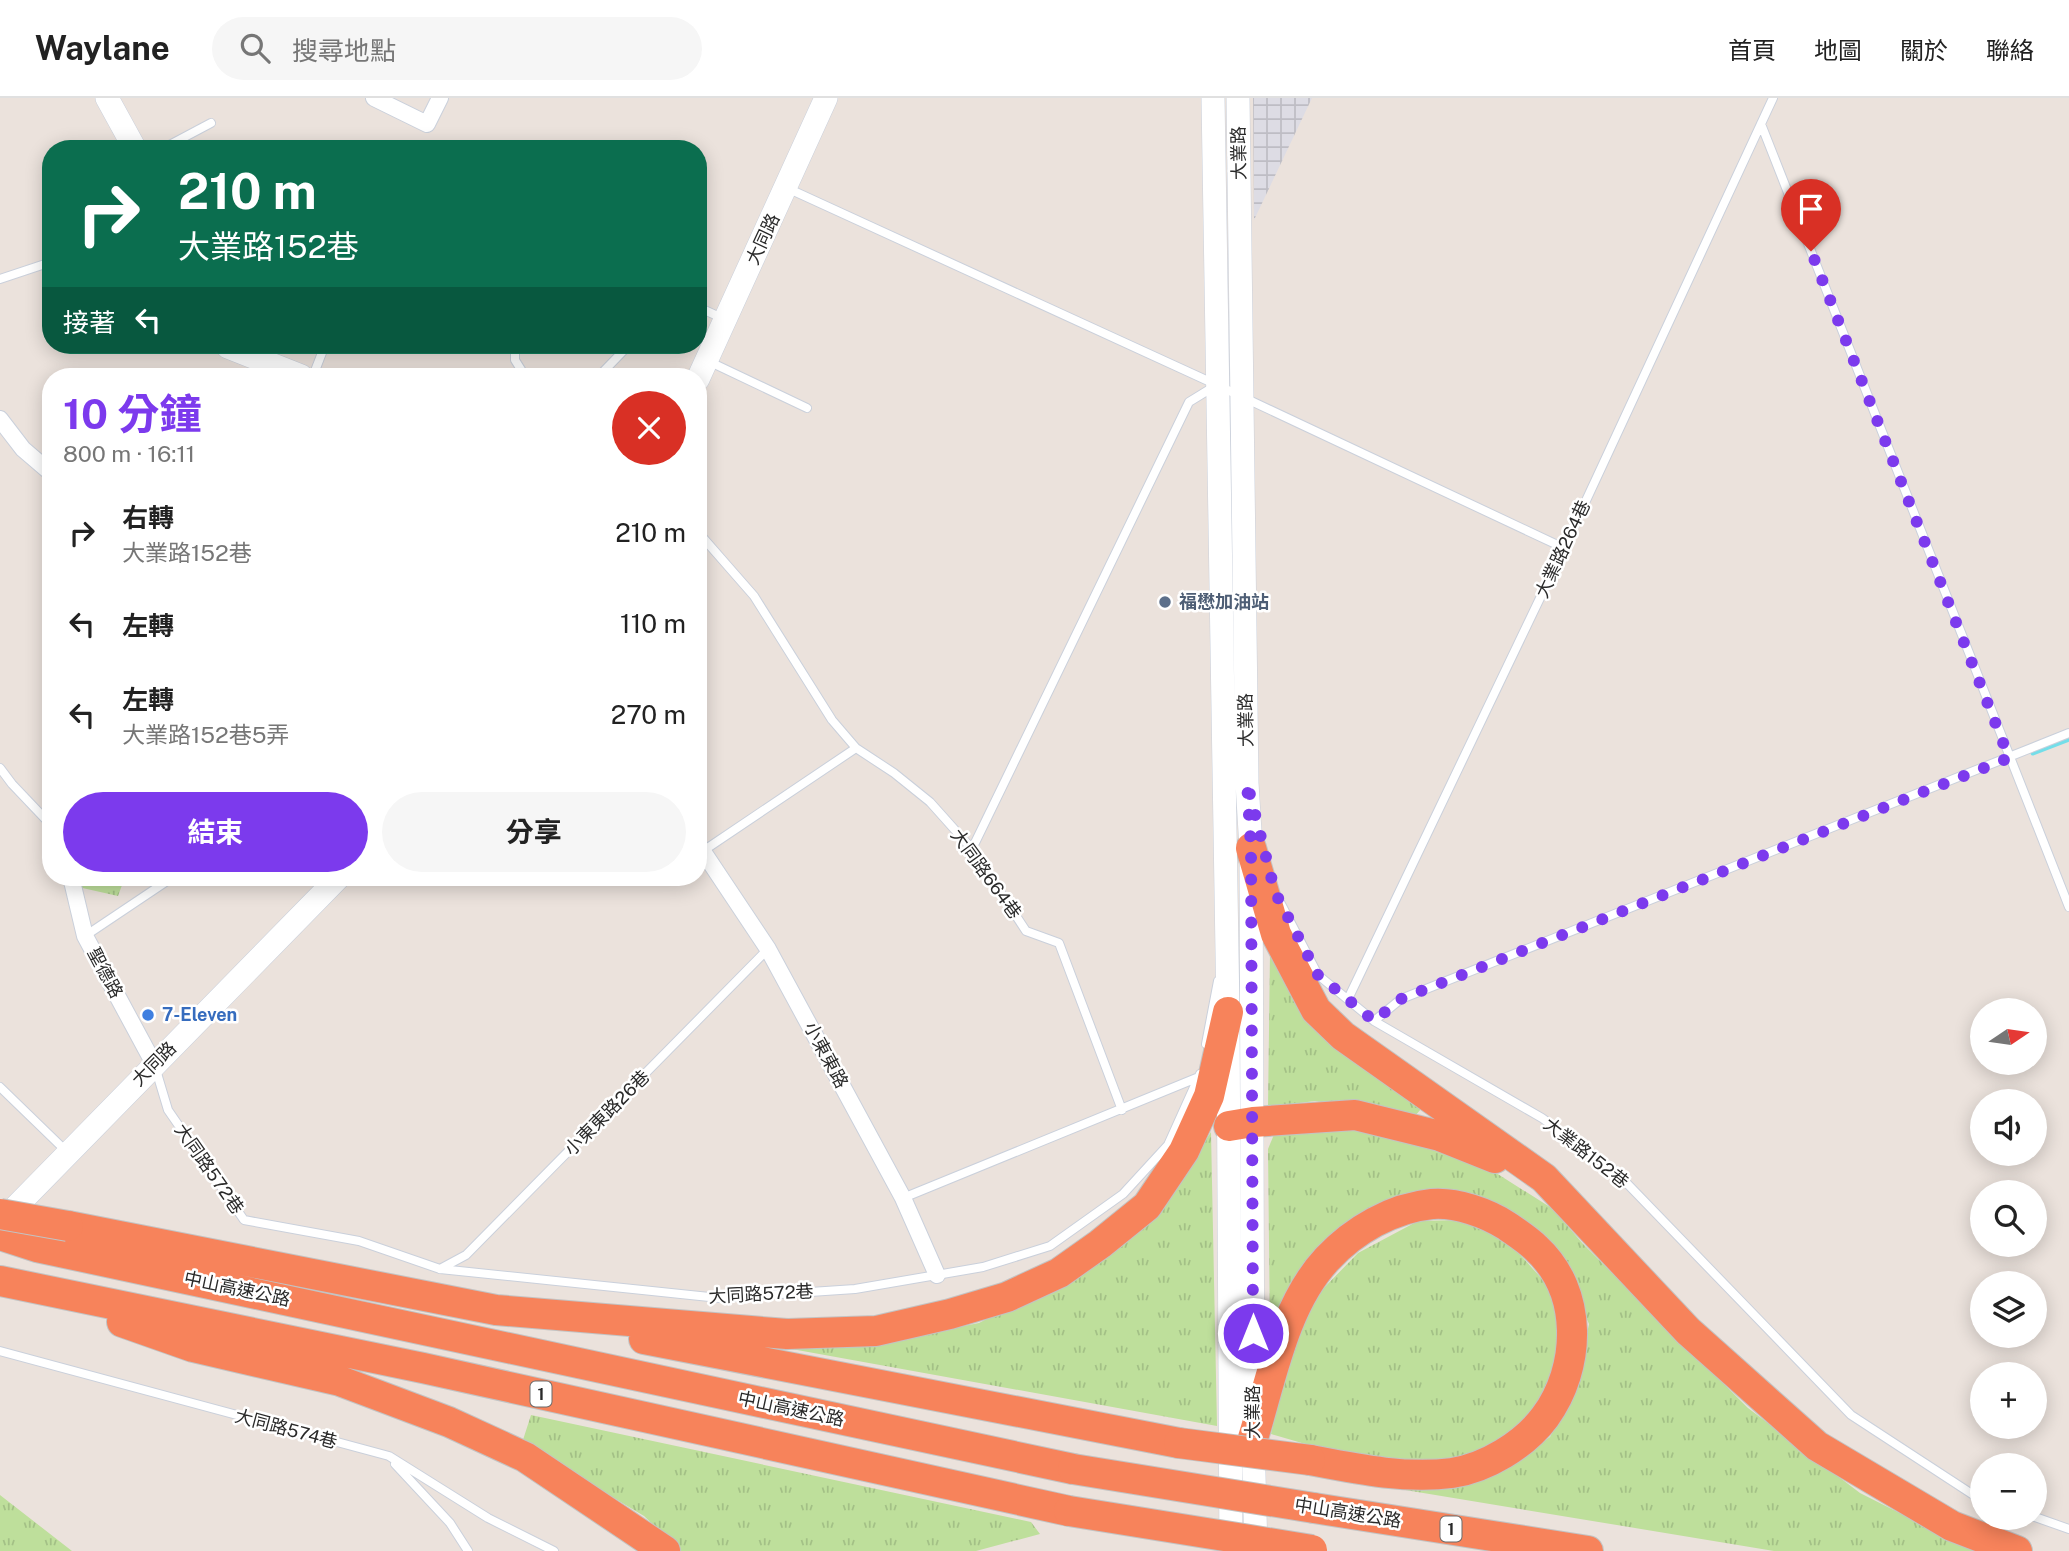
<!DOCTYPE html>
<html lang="zh-TW">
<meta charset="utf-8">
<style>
body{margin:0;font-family:"Public Sans","Noto Sans TC",sans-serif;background:#f6f6f6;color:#222;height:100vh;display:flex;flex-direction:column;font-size:26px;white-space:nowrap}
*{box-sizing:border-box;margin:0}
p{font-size:23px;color:#767676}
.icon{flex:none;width:38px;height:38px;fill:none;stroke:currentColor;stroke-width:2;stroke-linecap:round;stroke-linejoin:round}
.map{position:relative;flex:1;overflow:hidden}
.sheet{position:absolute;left:42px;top:270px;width:665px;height:518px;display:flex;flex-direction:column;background:#fff;border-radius:28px;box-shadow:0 4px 18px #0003}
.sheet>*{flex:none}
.hud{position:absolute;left:42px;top:42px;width:665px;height:214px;border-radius:28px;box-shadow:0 4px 18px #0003;background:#0b6e4f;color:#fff;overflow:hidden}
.needle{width:46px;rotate:77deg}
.tools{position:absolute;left:1970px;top:900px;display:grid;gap:14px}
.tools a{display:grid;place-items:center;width:77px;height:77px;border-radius:50%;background:#fff;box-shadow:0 4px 18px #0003;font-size:35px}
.pin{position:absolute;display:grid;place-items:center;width:60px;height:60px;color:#fff;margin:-72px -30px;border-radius:50% 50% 50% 0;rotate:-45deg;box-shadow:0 0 7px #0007}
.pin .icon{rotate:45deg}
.me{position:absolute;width:77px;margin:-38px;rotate:0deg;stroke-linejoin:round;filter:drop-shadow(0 0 5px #0008)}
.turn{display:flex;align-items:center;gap:24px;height:147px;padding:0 21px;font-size:32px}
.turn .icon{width:91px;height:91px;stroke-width:2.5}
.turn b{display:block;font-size:49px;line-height:60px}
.then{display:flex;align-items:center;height:66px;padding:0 21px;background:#0003;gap:14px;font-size:26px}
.round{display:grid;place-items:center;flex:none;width:74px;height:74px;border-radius:37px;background:#f6f6f6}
.overview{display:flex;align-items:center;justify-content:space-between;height:119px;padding:0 21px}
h1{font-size:42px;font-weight:700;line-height:52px;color:#7c3aed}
.cta{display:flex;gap:14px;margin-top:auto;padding:14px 21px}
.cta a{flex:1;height:80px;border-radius:42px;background:#7c3aed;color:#fff;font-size:28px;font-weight:700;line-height:80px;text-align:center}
.cta a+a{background:#f6f6f6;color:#222}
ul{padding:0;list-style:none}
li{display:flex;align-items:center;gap:21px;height:91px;padding:0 21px}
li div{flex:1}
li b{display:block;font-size:26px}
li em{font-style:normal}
header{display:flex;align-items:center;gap:42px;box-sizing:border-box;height:98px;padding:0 35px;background:#fff;border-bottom:2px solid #e0e0e0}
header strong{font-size:33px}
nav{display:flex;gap:38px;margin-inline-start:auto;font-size:24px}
.search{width:490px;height:63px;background:#f6f6f6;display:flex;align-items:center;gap:18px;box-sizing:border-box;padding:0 24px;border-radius:38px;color:#767676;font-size:26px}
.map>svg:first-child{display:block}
</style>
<header>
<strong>Waylane</strong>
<div class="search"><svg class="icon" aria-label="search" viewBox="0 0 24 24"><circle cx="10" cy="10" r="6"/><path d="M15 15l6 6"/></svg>搜尋地點</div>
<nav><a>首頁</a><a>地圖</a><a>關於</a><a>聯絡</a></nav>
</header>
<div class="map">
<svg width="2069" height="1453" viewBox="0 0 2069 1453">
<defs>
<pattern id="industrial-grid" width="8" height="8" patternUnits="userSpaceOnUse" patternTransform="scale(1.75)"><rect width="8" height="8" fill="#dddce4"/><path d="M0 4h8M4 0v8" fill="none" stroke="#bebdc4"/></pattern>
<pattern id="grass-tufts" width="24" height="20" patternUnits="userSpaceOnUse" patternTransform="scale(1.75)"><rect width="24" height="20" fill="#bedf9b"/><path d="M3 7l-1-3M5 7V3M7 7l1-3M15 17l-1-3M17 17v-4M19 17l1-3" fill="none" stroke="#a3c086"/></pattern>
</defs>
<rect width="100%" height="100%" fill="#ebe2dc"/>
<path fill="url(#industrial-grid)" d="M1253,0H1312L1254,122Z"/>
<path fill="url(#grass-tufts)" d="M76,779H125L118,798L78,789Z
M1270,854L1329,945L1421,1011L1415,1018L1315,1003L1268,1009Z
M1358,1032L1471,1059L1553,1111L1583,1146L1748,1310L1860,1395L1975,1453H1774L1381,1388L1435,1390L1491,1379L1550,1339L1577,1283L1589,1226L1564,1169L1516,1123L1391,1103L1270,1238L1268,1051L1275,1034Z
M1211,1034L1217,1328L775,1248L887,1243L979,1225L1074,1175L1174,1091Z
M1463,1122L1508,1143L1550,1190L1564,1247L1549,1304L1501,1343L1447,1367L1350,1359L1271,1336L1291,1246L1317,1197L1358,1155L1418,1123Z
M531,1317L1031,1424L1040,1436L976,1453H681L644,1418L522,1345Z
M0,1397L72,1453H0Z"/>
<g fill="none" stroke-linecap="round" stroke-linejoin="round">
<path stroke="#73dee9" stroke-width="5" d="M2033,655L2069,641"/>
<defs>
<path id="lane" d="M1761,26L2069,809
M162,51L211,25
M787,90L1217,287L1564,450
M0,181L51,164
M698,209L724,221
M515,247V262L525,278
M708,263L807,310
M313,278L325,247
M594,278H599L629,247
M698,434L754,498L832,622L856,650L894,675L930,704L972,751L1026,833L1059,845L1122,1012
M0,670L12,686L51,727
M972,751L1189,304L1215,288
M703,753L856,650
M1280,804L1318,877L1374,923L1542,1020L1614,1072L1851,1317L1975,1398L1983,1401
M85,838L173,779
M1348,901L1564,450L1773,0
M1374,923L1401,901L2069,635
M1206,946L1218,883
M156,972L168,1012L244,1122L359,1143L440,1171L719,1200L855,1191L983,1169L1050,1148L1123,1096L1168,1047L1200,976
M0,989L66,1053
M903,1100L1199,979
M440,1171L466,1157L768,851
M0,1253L389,1358L488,1420L554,1453
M395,1366L450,1425L468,1453
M2035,1419L2069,1431"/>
<path id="street" d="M374,0L427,26L440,0
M0,321L23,351L51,375
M698,746L768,851L903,1100L937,1177
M71,779L85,838L154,966"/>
<path id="secondary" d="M107,0L135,51
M1213,0L1228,914L1231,1453
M1238,0L1247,685L1251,750L1253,1340L1256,1453
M226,247L228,249L301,278
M698,281L826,0
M0,1125L339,779"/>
<path id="highway" d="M1251,750L1276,836L1316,912L1343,938L1544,1080L1688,1233L1817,1348L1952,1428L2017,1453
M1229,1028L1253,1024L1355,1017L1440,1038L1495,1060
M68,1128L496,1212L787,1236L876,1233L950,1216L1007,1199L1059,1175L1100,1146L1147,1108L1184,1053L1209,998L1228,914
M0,1137L37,1149L1073,1371
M0,1183L423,1270L1069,1413
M122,1224L193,1249L340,1283L449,1324L525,1359L665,1453
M644,1241L1179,1345
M1253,1340C1271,1282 1284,1207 1327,1161C1354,1132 1392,1110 1432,1106C1456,1104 1487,1115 1507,1128C1517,1135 1528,1142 1536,1150C1584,1194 1581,1270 1545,1319C1524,1347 1486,1370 1452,1375C1405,1381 1357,1371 1310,1362
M1314,1410L1588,1453"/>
</defs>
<use href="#lane" stroke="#cad0db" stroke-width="10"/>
<use href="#street" stroke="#cad0db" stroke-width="18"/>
<use href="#secondary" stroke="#cad0db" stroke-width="24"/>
<use href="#highway" stroke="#c3c3c3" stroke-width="32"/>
<use href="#lane" stroke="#fff" stroke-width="8"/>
<use href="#street" stroke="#fff" stroke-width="16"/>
<use href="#secondary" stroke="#fff" stroke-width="23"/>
<use href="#highway" stroke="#f7835b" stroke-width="30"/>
<defs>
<path id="highway-bridge" d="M0,1116L68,1128
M1179,1345L1310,1362
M1073,1371L1314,1410
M1069,1413L1312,1452"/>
</defs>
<use href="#highway-bridge" stroke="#c3c3c3" stroke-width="32" stroke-linecap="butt"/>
<use href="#highway-bridge" stroke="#f7835b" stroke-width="30"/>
</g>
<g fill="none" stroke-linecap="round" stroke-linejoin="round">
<path stroke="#7c3aed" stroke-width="12" stroke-dasharray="0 21.6" d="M1253,1235L1251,750L1247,685L1275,794L1318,877L1374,923L1401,901L2009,660L1811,153"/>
</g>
<circle fill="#5c6f8a" stroke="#fff" stroke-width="2.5" cx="1165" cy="504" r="7"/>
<circle fill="#3f7fe0" stroke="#fff" stroke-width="2.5" cx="148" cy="917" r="7"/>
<g text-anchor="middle" stroke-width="5" stroke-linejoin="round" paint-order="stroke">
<g fill="#fff" stroke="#6a6a6a" stroke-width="2">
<rect x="530.5" y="1283.5" width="21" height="25" rx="5"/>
<rect x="1440.5" y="1418.5" width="21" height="25" rx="5"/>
</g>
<g font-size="16" font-weight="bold" fill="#2a2a2a">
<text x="541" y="1302">1</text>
<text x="1451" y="1437">1</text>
</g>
<g font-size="18" fill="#2a2a2a" stroke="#fff">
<text transform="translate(1239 55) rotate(-91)" y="6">大業路</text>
<text transform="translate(763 141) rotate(-65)" y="6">大同路</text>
<text transform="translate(1563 451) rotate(-65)" y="6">大業路264巷</text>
<text transform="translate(1246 622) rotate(-91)" y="6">大業路</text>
<text transform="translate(986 776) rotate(54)" y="6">大同路664巷</text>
<text transform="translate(105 875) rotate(62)" y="6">聖德路</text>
<text transform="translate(826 957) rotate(62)" y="6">小東東路</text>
<text transform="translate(154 966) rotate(-45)" y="6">大同路</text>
<text transform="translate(607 1015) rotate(-45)" y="6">小東東路26巷</text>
<text transform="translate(1586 1055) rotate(38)" y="6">大業路152巷</text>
<text transform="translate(209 1071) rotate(55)" y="6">大同路572巷</text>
<text transform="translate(237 1191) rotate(12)" y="6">中山高速公路</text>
<text transform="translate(761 1196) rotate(-3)" y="6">大同路572巷</text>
<text transform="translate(791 1311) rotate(12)" y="6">中山高速公路</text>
<text transform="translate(1253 1314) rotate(-90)" y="6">大業路</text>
<text transform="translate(286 1331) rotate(15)" y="6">大同路574巷</text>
<text transform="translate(1348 1415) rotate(9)" y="6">中山高速公路</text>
</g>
<g font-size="18" font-weight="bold" fill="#4e5e75" stroke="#fff" text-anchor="start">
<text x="1179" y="510">福懋加油站</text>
</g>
<g font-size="18" font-weight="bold" fill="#366cbe" stroke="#fff" text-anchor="start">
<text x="162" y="923">7-Eleven</text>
</g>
</g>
</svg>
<div class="tools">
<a><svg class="needle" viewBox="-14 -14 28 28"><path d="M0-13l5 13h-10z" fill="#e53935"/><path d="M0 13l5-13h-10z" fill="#767676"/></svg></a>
<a><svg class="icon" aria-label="sound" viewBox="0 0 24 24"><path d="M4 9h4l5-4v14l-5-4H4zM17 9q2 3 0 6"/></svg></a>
<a><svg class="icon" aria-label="search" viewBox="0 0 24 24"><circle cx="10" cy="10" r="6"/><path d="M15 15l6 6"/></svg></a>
<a><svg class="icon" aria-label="layers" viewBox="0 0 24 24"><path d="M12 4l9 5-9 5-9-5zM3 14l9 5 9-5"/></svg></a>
<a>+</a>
<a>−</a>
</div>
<div class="pin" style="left:1811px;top:153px;background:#d93025"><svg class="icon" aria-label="arrive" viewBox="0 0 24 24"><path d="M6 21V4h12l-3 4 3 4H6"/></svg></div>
<svg class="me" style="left:1253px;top:1235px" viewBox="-20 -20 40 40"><circle r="17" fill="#7c3aed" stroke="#fff" stroke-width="3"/><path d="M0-11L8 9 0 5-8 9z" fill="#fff"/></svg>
<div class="hud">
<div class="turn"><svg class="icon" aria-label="right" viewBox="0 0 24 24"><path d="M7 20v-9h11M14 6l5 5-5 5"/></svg><div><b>210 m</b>大業路152巷</div></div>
<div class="then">接著<svg class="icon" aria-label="left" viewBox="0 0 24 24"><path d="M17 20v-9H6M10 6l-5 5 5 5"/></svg></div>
</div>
<section class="sheet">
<div class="overview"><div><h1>10 分鐘</h1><p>800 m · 16:11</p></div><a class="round" style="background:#d93025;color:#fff"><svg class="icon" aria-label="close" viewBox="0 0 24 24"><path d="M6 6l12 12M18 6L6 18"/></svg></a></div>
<ul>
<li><svg class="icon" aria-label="right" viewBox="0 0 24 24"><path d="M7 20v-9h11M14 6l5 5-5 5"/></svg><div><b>右轉</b><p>大業路152巷</p></div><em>210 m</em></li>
<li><svg class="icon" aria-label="left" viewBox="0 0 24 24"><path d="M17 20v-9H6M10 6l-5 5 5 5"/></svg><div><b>左轉</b></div><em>110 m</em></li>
<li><svg class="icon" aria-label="left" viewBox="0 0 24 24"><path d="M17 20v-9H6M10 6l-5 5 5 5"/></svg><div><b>左轉</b><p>大業路152巷5弄</p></div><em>270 m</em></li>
</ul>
<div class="cta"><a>結束</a><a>分享</a></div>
</section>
</div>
